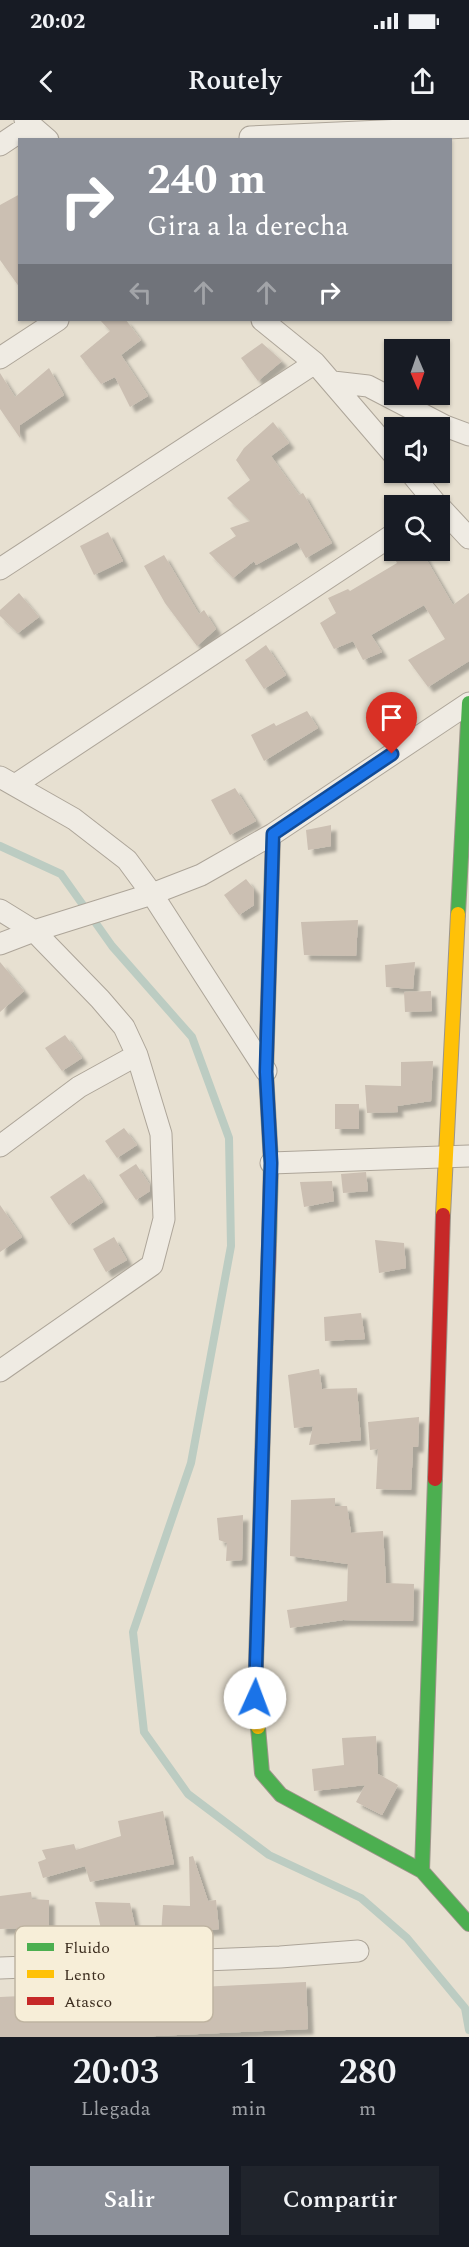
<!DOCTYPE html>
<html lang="es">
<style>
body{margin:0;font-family:Spectral,serif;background:#20242c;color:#f1f3f6;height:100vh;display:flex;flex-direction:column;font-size:22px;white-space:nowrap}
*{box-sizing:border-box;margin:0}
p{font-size:20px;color:#9ea1a6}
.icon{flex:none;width:33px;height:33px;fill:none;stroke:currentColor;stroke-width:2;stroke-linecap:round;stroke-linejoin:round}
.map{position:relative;height:1917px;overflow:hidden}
.sheet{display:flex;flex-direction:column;background:#171b24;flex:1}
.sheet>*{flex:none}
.top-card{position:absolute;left:18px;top:18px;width:434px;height:183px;border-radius:0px;box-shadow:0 2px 4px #0004;background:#8c9099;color:#fff;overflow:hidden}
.needle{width:39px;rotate:178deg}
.buttons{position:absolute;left:384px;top:219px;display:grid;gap:12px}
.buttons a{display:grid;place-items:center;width:66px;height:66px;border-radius:0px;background:#171b24;box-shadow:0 2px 4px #0004;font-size:30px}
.pin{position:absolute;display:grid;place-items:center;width:51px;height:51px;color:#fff;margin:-62px -26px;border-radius:50% 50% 50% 0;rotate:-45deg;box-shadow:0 0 6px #0007}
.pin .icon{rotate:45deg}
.me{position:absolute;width:66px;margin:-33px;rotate:2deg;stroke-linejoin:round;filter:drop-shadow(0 0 4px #0008)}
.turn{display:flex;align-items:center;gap:21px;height:126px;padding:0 30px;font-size:27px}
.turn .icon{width:78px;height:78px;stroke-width:2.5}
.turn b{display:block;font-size:42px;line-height:51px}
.lanes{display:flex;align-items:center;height:57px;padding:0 30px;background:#0003;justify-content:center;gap:30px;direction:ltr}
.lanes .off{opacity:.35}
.eta{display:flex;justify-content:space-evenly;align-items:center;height:102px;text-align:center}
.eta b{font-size:36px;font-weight:600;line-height:42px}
.primary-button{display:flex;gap:12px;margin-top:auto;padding:12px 30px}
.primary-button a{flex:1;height:69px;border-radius:0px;background:#8c9099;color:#fff;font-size:24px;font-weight:600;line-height:69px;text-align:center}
.primary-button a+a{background:#20242c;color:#f1f3f6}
.status{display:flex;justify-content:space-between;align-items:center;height:42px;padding:0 30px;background:#171b24;direction:ltr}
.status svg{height:16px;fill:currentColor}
header{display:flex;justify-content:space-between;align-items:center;height:78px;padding:0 30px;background:#171b24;font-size:27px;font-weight:600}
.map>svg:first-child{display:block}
</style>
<div class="status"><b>20:02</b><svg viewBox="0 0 49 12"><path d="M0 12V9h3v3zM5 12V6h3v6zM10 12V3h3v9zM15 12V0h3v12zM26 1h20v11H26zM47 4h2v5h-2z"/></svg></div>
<header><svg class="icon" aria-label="back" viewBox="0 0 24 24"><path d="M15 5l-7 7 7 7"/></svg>Routely<svg class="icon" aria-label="share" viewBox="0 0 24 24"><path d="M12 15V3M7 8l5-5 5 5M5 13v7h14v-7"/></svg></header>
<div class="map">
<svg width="469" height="1917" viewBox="0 0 469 1917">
<defs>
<filter id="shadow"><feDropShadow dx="5.5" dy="5.5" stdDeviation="1.5" flood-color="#0004"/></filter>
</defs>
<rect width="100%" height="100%" fill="#e7e0d1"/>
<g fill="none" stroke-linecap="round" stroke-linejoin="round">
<path stroke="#bcccc2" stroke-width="8" d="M0,726L61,754L112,826L192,917L229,1018L231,1126L191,1343L133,1512L144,1612L188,1674L269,1735L361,1778L407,1818L465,1888L469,1910"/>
</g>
<path fill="#cbbfb2" filter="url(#shadow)" d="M20,74V168L0,140V85Z
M100,200H126L141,220L121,235L148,276L130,287L115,257L101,264L80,236L110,211Z
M262,223L282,241L258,261L241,238Z
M49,248L64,275L20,305V318L0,289V253L15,277Z
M273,302L289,323L271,336L299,375L303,373L332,423L306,438L297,422L256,445L254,441L233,458L209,433L236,416L230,408L250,401L227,378L250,360L236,340L244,328Z
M108,412L123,441L94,455L80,426Z
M404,430H421L453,485L469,473V541L428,567L408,540L445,519L424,485L371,515L382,532L363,540L353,521L334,529L320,503L336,493L328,478L348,469L350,471L397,443L394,437Z
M164,435L199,494L204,490L216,509L197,526L165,483L144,446Z
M19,473L39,497L18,513L0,496V490Z
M266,525L286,555L264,569L245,540Z
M307,591L318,608L264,641L251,615L274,603L276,606Z
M235,668L256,701L230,715L211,680Z
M331,705V726L308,730L306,710Z
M246,759L254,769V785L239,795L224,775Z
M358,800L356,836L304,835L301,802Z
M0,842L24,871L0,892Z
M415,842L413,869L386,867L385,845Z
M431,871L432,891L405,892L404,872Z
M65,915L82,938L62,951L45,928Z
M433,941L431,981L397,986L398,992L367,993L365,965L401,966V942Z
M335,984H359V1009H335Z
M124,1008L137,1025L117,1038L105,1021Z
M136,1044L150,1065V1071L136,1080L119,1055Z
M366,1052L368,1071L343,1073L341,1054Z
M84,1054L103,1082L69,1105L50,1077Z
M332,1061L334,1081L304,1087L300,1062Z
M0,1085L22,1117L0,1132Z
M114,1117L127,1140L106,1152L93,1129Z
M375,1120L404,1123L406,1148L379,1153Z
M361,1193L365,1219L325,1221L324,1197Z
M319,1249L322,1269L357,1268L361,1320L309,1325L313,1306L294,1308L288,1255Z
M419,1297L418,1327H413L411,1370L376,1369L378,1329L370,1330L368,1302Z
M335,1378V1386H347L351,1413L383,1411L386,1463L414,1464L413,1501L343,1500L290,1508L287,1490L347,1481L348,1444L290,1436L291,1380Z
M243,1395L242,1440L226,1441L227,1423L219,1420L217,1398Z
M376,1616L378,1654L398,1665L382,1695L356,1682L365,1665L314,1671L312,1649L344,1645L342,1618Z
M163,1691L174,1744L90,1762L85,1746L43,1758L38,1742L46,1739L42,1730L74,1724L76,1730L121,1716L118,1701Z
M193,1736L208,1781L216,1780L219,1809L161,1815L163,1785L190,1786L189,1737Z
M31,1772L32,1779L49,1780V1807L0,1809V1776Z
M95,1782L130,1783L136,1811L103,1818Z
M306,1862L308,1909L135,1917H0V1877L149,1870L155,1897L158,1869Z"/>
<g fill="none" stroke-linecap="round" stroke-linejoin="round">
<defs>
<path id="street" d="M25,0L48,20
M250,17L469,7
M0,25L30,5
M262,200L315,243L394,335
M0,238L58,200
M333,262L368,266L445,306L469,315
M410,352L438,386
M440,387L469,418
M0,449L315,243
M0,657L74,699L127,740L152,774L266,951
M15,665L394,414
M0,790L34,811L100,879L124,907L137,935L161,1014L164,1099L152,1145L0,1251
M0,824L34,811L152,774L201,755L273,714L469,583
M0,1026L79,967L137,935
M271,1043L469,1036
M0,1848L280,1837L358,1831"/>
<path id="fast" d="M458,794L469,583
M269,1124L271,1043L266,952L273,714
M258,1607L262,1653L281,1675L422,1751L469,1804
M422,1751L435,1359"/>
<path id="slow" d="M443,1095L458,794
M258,1607L255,1578L264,1275"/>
<path id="jam" d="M264,1275L269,1124
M435,1359L443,1095"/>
</defs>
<use href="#street" stroke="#ada599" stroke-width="23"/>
<use href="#fast" stroke="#9c958a" stroke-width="16"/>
<use href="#slow" stroke="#9c958a" stroke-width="16"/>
<use href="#jam" stroke="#9c958a" stroke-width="16"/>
<use href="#street" stroke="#efebe3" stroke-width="21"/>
<use href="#fast" stroke="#4caf50" stroke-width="14"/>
<use href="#slow" stroke="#ffc107" stroke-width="14"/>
<use href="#jam" stroke="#c62828" stroke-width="14"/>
</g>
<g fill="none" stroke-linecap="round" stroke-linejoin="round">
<defs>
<path id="route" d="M255,1578L271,1043L266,952L273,714L392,634"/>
</defs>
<use href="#route" stroke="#114b97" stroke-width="15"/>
<use href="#route" stroke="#1a73e8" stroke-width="10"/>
</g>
<rect x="15" y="1806" width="198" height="96" rx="9" fill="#f7eed8" stroke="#bfb4a1" stroke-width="1.5"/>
<rect x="27" y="1823" width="27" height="8" fill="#4caf50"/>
<rect x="27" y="1850" width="27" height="8" fill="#ffc107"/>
<rect x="27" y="1877" width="27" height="8" fill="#c62828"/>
<g font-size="16" fill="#3d2e20">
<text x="64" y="1833">Fluido</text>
<text x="64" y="1860">Lento</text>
<text x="64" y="1887">Atasco</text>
</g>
</svg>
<div class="buttons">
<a><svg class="needle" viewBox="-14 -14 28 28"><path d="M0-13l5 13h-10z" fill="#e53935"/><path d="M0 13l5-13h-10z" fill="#9ea1a6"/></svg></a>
<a><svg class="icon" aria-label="sound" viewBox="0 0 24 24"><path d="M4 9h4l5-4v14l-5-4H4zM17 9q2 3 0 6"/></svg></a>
<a><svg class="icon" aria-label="search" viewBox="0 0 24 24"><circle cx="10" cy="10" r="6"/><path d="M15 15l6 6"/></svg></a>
</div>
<div class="pin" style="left:392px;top:634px;background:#d93025"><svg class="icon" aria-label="arrive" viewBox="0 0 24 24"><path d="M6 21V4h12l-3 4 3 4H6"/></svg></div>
<svg class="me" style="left:255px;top:1578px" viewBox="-20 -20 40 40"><circle r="19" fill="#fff"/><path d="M0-13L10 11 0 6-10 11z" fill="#1a73e8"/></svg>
<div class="top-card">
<div class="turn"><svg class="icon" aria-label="right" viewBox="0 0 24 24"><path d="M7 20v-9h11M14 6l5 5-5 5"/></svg><div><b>240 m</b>Gira a la derecha</div></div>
<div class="lanes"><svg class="icon off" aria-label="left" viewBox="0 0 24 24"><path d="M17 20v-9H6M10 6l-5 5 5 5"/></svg><svg class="icon off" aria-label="ahead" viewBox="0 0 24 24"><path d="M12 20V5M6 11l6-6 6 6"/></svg><svg class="icon off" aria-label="ahead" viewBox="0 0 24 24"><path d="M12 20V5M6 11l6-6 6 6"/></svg><svg class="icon" aria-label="right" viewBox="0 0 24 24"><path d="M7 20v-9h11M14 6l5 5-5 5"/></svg></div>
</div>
</div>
<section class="sheet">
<div class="eta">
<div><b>20:03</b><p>Llegada</p></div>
<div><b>1</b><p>min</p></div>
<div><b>280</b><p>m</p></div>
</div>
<div class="primary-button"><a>Salir</a><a>Compartir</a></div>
</section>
